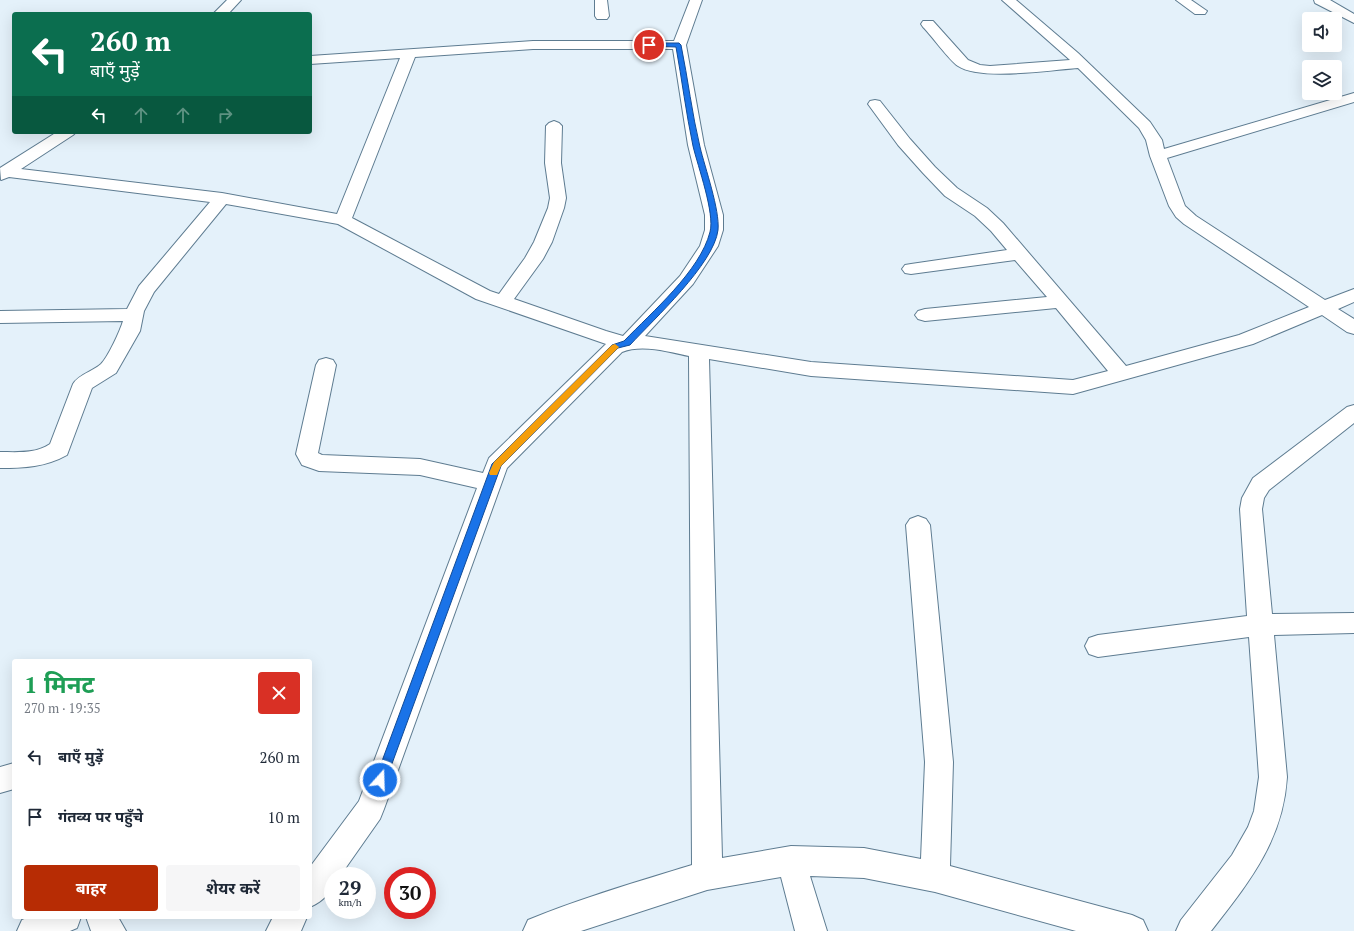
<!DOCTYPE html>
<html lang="hi">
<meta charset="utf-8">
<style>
body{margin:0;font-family:"PT Serif","Noto Sans Devanagari",serif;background:#f6f6f7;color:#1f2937;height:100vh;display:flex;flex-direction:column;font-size:15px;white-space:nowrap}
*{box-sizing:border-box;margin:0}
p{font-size:13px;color:#747a83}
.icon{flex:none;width:22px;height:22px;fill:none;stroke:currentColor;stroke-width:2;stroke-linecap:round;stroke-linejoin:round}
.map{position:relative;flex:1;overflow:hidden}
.side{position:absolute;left:12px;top:659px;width:300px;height:260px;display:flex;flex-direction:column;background:#fff;border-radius:4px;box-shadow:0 4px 16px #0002}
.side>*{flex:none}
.hud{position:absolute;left:12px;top:12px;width:300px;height:122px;border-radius:4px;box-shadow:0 4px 16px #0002;background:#0b6e4f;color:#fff;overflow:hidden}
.tools{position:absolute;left:1302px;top:12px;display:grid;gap:8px}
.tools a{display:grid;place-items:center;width:40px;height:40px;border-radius:4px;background:#fff;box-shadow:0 4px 16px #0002;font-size:20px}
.speed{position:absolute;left:324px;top:867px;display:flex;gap:8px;font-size:20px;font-weight:700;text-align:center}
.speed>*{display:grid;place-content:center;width:52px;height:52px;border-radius:50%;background:#fff;box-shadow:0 4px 16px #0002;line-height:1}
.speed small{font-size:10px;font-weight:400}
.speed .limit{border:6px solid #d22;background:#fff;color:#111}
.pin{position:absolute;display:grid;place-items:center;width:34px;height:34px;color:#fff;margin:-17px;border:2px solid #fff;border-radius:50%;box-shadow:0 1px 4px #0007}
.me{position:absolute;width:44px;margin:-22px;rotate:20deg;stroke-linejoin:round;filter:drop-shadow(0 0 3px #0008)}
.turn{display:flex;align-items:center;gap:14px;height:84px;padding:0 12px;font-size:18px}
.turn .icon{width:52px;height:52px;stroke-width:2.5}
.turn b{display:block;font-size:28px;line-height:34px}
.lanes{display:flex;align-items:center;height:38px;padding:0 12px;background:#0003;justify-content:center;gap:20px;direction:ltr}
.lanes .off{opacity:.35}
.round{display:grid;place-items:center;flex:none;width:42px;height:42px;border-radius:4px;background:#f6f6f7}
.overview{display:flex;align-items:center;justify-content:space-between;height:68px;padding:0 12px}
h1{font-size:24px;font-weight:700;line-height:30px;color:#1e9e55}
.primary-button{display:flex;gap:8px;margin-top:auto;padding:8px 12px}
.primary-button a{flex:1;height:46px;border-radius:4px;background:#b72c04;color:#fff;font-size:16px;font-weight:700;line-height:46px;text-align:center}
.primary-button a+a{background:#f6f6f7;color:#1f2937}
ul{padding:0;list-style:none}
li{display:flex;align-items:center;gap:12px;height:60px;padding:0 12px}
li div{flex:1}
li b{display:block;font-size:15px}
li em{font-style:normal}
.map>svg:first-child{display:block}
</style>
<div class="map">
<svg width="1354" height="931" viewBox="0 0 1354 931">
<rect width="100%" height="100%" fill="#e4f1fa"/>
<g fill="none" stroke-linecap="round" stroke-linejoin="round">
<defs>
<path id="minor" d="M227,0H241L228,14H213Z
M595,0H607L609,16L607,19H597L595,16Z
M690,0H702L686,45L704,145L723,215V230L718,246L693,284L645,336L811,362L1073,380L1108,371L1056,308L925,321L918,319L915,315L918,311L925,309L1047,297L1015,260L911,274L905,273L902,269L905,265L911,264L1007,250L991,231L975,216L945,196L923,173L898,145L868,104L870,101L875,100L880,101L910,139L935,167L957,188L987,208L1003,223L1126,366L1239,335L1309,307L1184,224L1176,217L1169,206L1150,156L1146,140L1139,128L1078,68C1050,70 980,81 958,66C949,60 932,36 923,27L921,24L923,21H933L968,60L980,65L990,66L1070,60L1002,0H1016L1078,53L1150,122L1162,140L1164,149L1354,93V102L1167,158L1185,206L1196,216L1325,300L1354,289V302L1338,309L1354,319V334L1347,332L1322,315L1253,344L1073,394L811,376L709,359L722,858L791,846L864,848L921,859L925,762L906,525L910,519L918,516L926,519L930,525L953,762L950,866L1132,915L1143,920L1148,931H1076L935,892L864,878L810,876L827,931H795L781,877L707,890L581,931H523L528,920C581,898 637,882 692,865L689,356C668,352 643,344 622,352L507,468L384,809L380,819L340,876H333C333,891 324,901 310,907V867L359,801L477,488L420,475L319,471L302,465L296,454L316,365L319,360L326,358L333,360L336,365L318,453L322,455L420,459L483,473L489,458L606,344L476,299L338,224L226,204L154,292L144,311L140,331L116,373L92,388L67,455C46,467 24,468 0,468V452C17,452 35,454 50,444L73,384C79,374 92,372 101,364C108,357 120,331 123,321L0,323V311L127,309L139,286L210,202L9,177L1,180L0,168L57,132H76L73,135L21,169L222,193L337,214L400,58L310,64V56L533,41H674ZM533,49H673L688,145L705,215V230L700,246L680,276L623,336L606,331L514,299L543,259L552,242L564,208L566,198L561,163L562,126L559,123L554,121L549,123L546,126L545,163L550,198L548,208L534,242L525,258L499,294L490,291L352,218L415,57Z
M1176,0H1191L1207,11L1205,14H1195Z
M1314,0H1330L1354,14V23L1315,3Z
M1354,405V423L1269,490L1264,498L1262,509L1272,614L1354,613V633L1274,635L1287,777C1283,841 1249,882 1211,931H1176L1181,920L1232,855L1248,827L1254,811L1259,777L1249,637L1098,657L1089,654L1085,646L1089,638L1098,635L1247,616L1240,509L1242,498L1253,478L1347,407Z
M14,763V789L0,793V767Z
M29,917H81L77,928L70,931H17L22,920Z
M86,917H118L126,931H91Z
M273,917H307L301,931H266Z"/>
</defs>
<use href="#minor" stroke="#5e7c91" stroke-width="2"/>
<use href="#minor" fill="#fff" fill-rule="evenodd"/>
</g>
<path fill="#1a73e8" stroke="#114b97" d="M649,43H679L681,45C688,79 692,114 700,147C705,168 720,210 718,230C714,264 654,319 630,345L618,348L501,466L386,780L385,784L380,785L376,784L375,780L492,464L612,345L624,341C652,312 700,271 710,232C715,213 698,167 693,146C686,113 682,80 676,47L647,46V44Z"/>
<path fill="#f59e0b" d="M615,344L619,347L617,349L501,466L497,475H490L489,473L494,462L612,345Z"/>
</svg>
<div class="tools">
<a><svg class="icon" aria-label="sound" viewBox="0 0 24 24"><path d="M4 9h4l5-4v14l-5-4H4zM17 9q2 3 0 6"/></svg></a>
<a><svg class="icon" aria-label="layers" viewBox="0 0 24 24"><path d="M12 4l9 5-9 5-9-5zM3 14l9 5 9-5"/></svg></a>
</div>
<div class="speed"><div>29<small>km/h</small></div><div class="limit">30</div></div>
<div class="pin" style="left:649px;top:45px;background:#d93025"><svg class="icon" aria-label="arrive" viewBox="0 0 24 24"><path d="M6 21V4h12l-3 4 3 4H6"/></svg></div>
<svg class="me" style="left:380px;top:780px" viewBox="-20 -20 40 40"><circle r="17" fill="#1a73e8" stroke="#fff" stroke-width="3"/><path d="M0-11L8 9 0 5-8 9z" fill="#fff"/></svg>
<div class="hud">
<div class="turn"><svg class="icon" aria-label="left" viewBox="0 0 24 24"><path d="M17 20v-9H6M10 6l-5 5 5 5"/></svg><div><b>260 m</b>बाएँ मुड़ें</div></div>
<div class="lanes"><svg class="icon" aria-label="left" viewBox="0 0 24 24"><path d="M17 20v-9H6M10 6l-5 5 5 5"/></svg><svg class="icon off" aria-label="ahead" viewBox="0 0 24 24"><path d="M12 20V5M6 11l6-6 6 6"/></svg><svg class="icon off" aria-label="ahead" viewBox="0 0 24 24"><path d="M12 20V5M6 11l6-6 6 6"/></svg><svg class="icon off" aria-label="right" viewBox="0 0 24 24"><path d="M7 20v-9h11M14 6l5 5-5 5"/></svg></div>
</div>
<section class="side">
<div class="overview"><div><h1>1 मिनट</h1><p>270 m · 19:35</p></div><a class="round" style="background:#d93025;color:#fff"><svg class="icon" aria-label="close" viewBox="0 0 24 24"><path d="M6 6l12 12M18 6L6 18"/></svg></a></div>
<ul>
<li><svg class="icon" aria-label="left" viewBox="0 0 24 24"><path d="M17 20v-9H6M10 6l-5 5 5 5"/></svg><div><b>बाएँ मुड़ें</b></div><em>260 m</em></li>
<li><svg class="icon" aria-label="arrive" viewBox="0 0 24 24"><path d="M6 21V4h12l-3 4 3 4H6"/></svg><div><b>गंतव्य पर पहुँचे</b></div><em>10 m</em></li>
</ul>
<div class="primary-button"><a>बाहर</a><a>शेयर करें</a></div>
</section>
</div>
